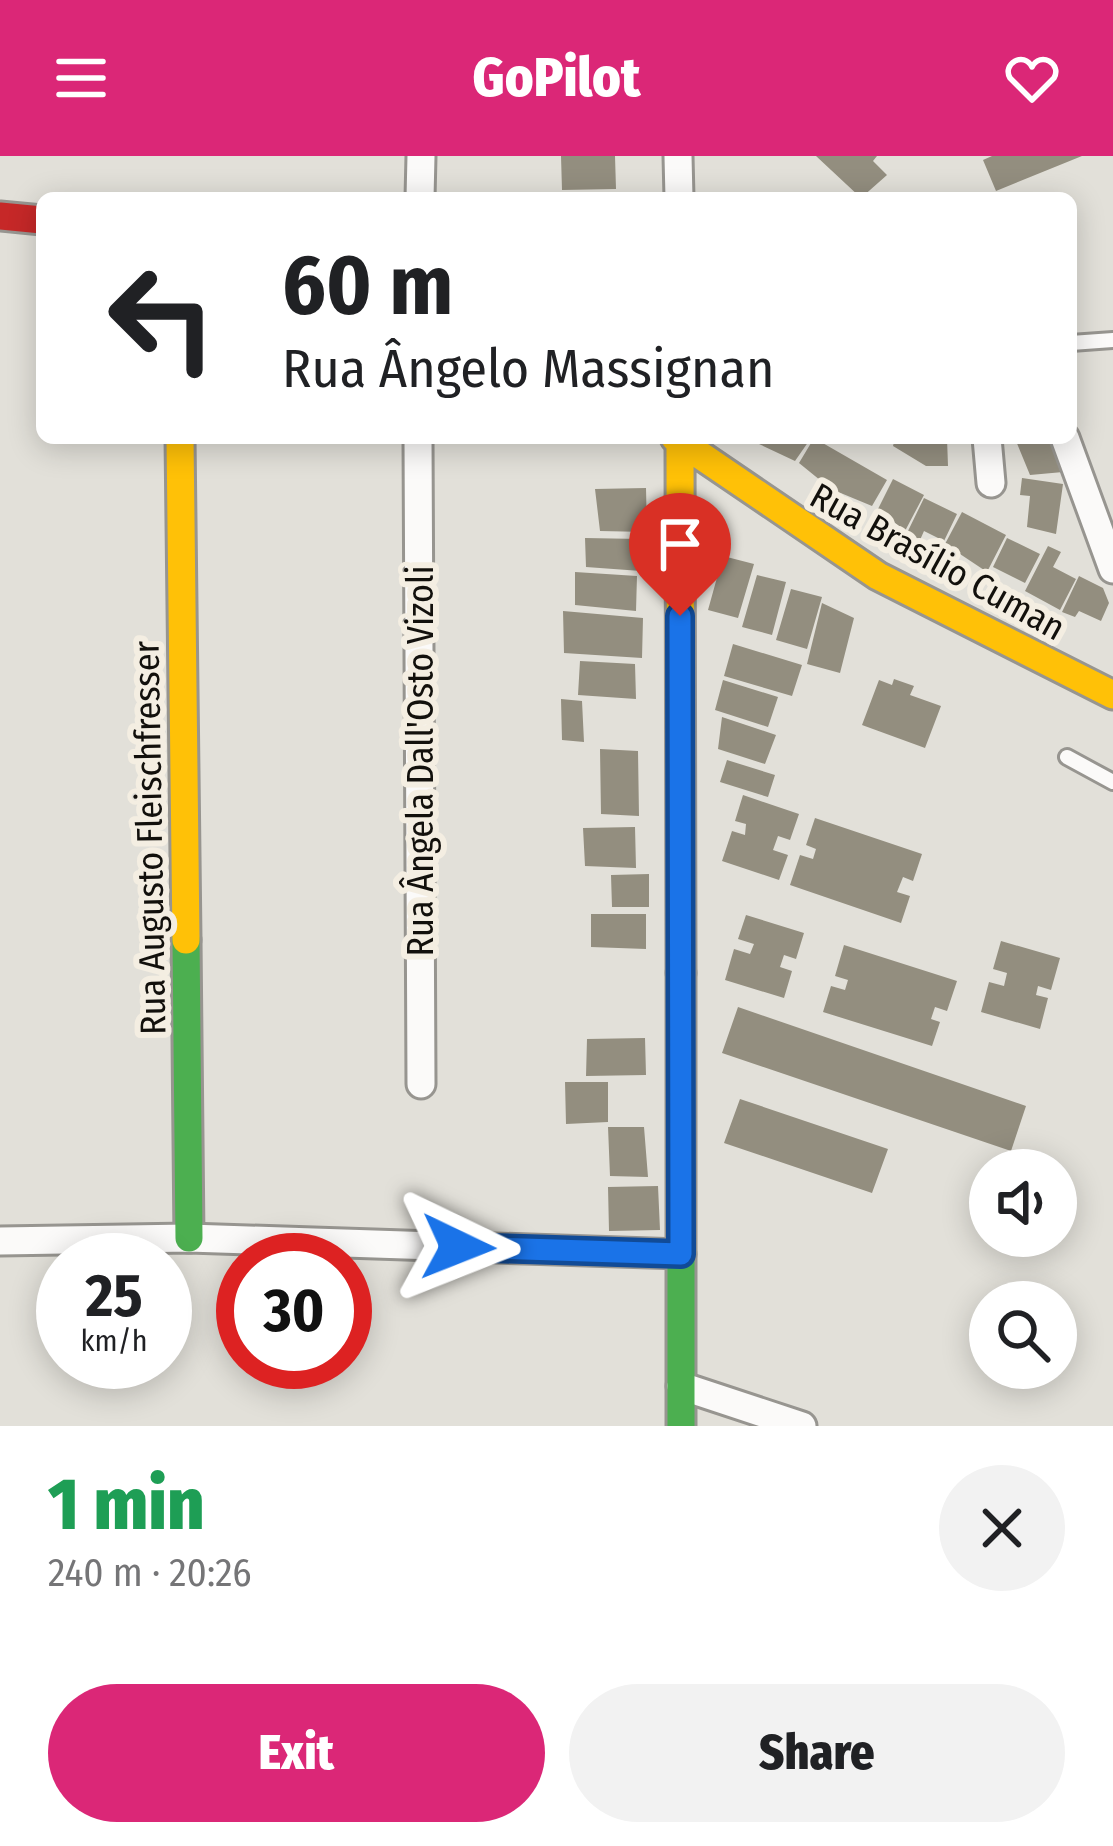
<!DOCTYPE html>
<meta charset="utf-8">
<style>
body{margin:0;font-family:"Fira Sans Condensed",sans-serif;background:#f2f2f2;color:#202124;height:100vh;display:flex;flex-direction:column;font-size:45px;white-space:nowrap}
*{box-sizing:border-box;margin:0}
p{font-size:39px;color:#757577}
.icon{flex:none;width:66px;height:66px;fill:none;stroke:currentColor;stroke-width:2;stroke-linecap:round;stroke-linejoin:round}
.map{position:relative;height:1270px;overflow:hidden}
.panel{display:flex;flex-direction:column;background:#fff;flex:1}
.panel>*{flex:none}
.banner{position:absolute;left:36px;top:36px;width:1041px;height:252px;border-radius:18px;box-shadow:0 6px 30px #0003;background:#fff;color:#202124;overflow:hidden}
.controls{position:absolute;left:969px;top:993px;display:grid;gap:24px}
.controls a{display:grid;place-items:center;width:108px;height:108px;border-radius:50%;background:#fff;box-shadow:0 6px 30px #0003;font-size:60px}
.speed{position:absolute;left:36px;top:1077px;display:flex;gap:24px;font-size:60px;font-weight:700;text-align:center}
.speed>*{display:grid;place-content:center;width:156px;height:156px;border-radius:50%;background:#fff;box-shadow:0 6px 30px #0003;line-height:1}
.speed small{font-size:30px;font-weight:400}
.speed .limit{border:18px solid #d22;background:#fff;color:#111}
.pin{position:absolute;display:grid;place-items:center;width:102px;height:102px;color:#fff;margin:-123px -51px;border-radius:50% 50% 50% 0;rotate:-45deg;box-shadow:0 0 12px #0007}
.pin .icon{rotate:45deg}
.me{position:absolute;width:132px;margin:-66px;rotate:92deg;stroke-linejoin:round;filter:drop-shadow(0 0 9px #0008)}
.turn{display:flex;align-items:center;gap:42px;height:252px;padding:0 48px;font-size:54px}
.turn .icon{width:156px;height:156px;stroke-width:2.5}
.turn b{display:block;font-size:84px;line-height:102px}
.round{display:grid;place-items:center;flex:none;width:126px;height:126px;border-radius:63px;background:#f2f2f2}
.summary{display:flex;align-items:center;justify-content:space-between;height:204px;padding:0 48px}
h1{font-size:72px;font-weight:800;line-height:90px;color:#1e9e55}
.primary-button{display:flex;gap:24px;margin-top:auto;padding:24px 48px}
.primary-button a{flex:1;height:138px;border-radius:72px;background:#db2777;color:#fff;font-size:48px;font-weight:800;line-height:138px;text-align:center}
.primary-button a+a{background:#f2f2f2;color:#202124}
header{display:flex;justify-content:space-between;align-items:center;height:156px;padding:0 48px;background:#db2777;color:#fff;font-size:54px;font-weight:800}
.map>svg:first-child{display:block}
</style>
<header><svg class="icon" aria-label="menu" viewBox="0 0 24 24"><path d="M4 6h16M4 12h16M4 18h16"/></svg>GoPilot<svg class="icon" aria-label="heart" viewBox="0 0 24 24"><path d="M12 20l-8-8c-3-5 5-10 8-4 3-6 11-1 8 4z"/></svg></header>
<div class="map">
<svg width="1113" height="1270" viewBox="0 0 1113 1270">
<rect width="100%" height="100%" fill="#e2e0d9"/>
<path fill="#938e7f" d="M561,0H615L616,33L562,34Z
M816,0H877L873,5L887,19L861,42Z
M992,0H1082L996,35L983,4Z
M763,282H811L795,305L759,288Z
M814,282L887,324L872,350L831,333L799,307Z
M895,282H947L948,310H926L893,290Z
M1024,282H1051L1063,316L1030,319L1016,285Z
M1022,322L1063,328L1056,378L1027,371L1030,340L1020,339Z
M893,323L924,339L905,375L878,353Z
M646,332L647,376L600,375L595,333Z
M924,342L957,358L944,385L924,375L920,384L907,377Z
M962,356L1006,379L987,416L945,388Z
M585,382L641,383V415L586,411Z
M1007,382L1040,398L1025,427L993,411Z
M1048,390L1061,396L1053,411L1076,423L1060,454L1025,435Z
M723,400L754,408L738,462L708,454Z
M575,416L637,420L636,455L575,449Z
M757,419L786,426L772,479L742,471Z
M1079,420L1103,432L1109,447L1101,465L1079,455L1075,461L1062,456Z
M791,433L822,441L807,493L776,484Z
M822,447L854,462L840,517L807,508Z
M563,455L643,462L642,502L564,497Z
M733,488L802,509L792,540L724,520Z
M580,505L635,508L636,543L578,539Z
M894,523L914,530L910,539L941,550L925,592L862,569L879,524L892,529Z
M723,524L778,541L768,571L715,554Z
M561,543L582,545L584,586L562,584Z
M722,561L776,579L765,608L718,593Z
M600,593L638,595L639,660L601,658Z
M727,604L775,619L768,641L720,626Z
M743,639L799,658L790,684L778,680L773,694L788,699L779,724L722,705L732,675L745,679L746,668L735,665Z
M815,662L922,698L913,725L903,721L897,736L910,740L901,767L790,729L800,699L813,703L816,693L806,689Z
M635,671L636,712L585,710L583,672Z
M649,718V751H612L611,719Z
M591,758H646V793L591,791Z
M746,759L804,777L796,803L784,799L780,811L792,815L784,842L725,824L734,793L750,798L754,788L738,783Z
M1001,785L1060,802L1051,834L1038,830L1036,839L1048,842L1040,873L981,856L989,826L1004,830L1007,817L993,813Z
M844,789L957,825L947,855L935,851L931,863L940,866L932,890L823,856L831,830L845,834L848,824L835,820Z
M738,851L1026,950L1011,995L722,897Z
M645,882L646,919L586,920L587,883Z
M565,926H608V966L566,968Z
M740,943L888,993L872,1037L724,987Z
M608,971H644L648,1021L610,1020Z
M658,1030L660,1074L609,1075L608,1031Z"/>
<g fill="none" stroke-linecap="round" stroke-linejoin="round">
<defs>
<path id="lane" d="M1071,187L1113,184
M1067,601L1113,626"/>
<path id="street" d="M678,0L679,42
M420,42L421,0
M418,282L421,928
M987,282L991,327
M1065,282L1113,413
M0,1085L189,1082L681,1098
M681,1230L802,1270"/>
<path id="fast" d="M186,784L189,1082
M681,817V1270"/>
<path id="slow" d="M180,282L186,784
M675,282L878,420L1113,539
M680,286L681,817"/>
<path id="jam" d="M0,60L42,64"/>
</defs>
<use href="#lane" stroke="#979590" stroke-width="20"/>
<use href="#street" stroke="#979590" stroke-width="33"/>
<use href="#fast" stroke="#979590" stroke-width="33"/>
<use href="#slow" stroke="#979590" stroke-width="33"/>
<use href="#jam" stroke="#979590" stroke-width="33"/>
<use href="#lane" stroke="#fbfaf9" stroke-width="14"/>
<use href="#street" stroke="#fbfaf9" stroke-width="27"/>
<use href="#fast" stroke="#4caf50" stroke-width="27"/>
<use href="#slow" stroke="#ffc107" stroke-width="27"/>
<use href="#jam" stroke="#c62828" stroke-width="27"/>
</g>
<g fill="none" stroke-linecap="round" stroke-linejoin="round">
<defs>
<path id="route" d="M458,1091L681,1098L680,460"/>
</defs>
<use href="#route" stroke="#114b97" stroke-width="30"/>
<use href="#route" stroke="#1a73e8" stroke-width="21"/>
</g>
<g text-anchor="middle" stroke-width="12" stroke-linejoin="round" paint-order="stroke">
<g font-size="36" fill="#12100c" stroke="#f4eee2">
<text transform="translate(938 405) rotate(29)" y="13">Rua Brasílio Cuman</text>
<text transform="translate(420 605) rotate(-90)" y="13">Rua Ângela Dall'Osto Vizoli</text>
<text transform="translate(149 682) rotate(-91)" y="13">Rua Augusto Fleischfresser</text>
</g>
</g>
</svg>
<div class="controls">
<a><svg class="icon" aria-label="sound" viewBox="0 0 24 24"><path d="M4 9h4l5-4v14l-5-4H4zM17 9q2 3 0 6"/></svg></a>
<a><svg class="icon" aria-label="search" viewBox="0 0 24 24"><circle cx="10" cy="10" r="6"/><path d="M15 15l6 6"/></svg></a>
</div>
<div class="speed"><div>25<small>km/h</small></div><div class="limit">30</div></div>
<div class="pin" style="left:680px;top:460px;background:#d93025"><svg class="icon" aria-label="arrive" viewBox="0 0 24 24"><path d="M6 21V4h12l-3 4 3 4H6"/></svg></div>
<svg class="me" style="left:458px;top:1091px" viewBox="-20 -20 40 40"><path d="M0-17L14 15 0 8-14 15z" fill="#1a73e8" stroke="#fff" stroke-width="4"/></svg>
<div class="banner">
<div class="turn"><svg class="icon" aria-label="left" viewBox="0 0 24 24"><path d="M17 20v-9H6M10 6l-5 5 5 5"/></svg><div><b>60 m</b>Rua Ângelo Massignan</div></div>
</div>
</div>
<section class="panel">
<div class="summary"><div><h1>1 min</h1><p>240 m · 20:26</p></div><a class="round"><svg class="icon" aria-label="close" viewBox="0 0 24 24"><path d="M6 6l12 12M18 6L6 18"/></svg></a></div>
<div class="primary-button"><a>Exit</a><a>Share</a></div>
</section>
